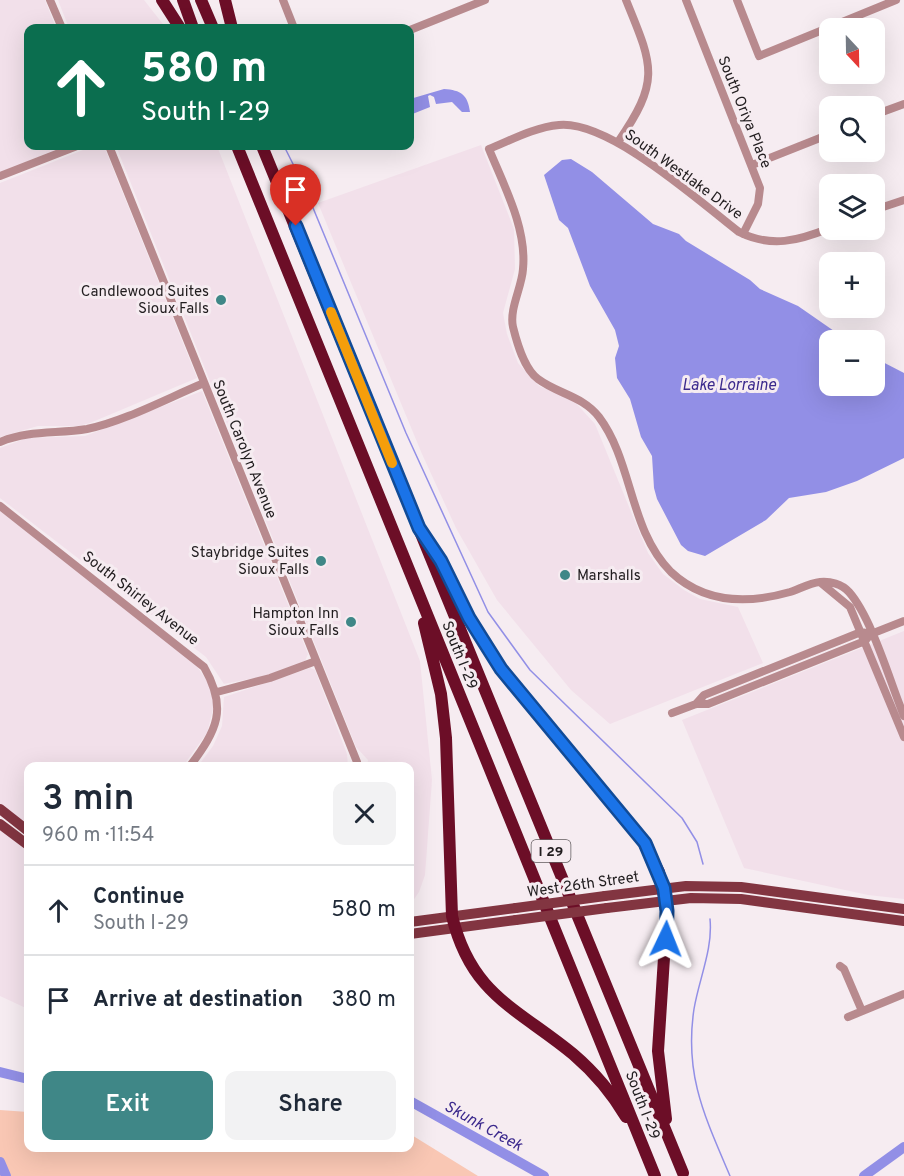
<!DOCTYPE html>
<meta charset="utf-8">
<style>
body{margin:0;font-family:Overpass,sans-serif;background:#f2f2f3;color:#1f2937;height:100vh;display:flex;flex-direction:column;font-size:22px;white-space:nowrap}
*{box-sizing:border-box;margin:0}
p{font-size:20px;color:#747a83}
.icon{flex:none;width:33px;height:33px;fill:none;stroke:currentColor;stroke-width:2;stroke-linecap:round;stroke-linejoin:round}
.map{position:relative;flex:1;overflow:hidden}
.sheet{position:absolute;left:24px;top:762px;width:390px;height:390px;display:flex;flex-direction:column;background:#fff;border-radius:12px;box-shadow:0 6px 24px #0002}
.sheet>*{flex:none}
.top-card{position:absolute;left:24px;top:24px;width:390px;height:126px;border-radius:12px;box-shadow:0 6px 24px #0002;background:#0b6e4f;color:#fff;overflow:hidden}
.needle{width:39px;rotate:158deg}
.controls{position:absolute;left:819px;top:18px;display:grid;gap:12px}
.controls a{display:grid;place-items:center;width:66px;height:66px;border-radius:12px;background:#fff;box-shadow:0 6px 24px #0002;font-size:30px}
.pin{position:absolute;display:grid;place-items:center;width:51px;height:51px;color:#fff;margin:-62px -26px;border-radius:50% 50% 50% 0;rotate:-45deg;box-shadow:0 0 6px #0007}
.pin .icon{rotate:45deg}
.me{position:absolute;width:66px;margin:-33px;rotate:2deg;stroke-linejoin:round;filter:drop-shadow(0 0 4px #0008)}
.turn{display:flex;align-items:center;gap:21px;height:126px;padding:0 18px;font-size:27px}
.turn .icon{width:78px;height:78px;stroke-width:2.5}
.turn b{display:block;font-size:42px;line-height:51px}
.round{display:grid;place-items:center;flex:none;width:63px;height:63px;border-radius:12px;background:#f2f2f3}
.overview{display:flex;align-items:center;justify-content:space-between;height:102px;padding:0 18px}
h1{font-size:36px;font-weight:600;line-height:45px}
.cta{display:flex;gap:12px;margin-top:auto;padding:12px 18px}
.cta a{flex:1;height:69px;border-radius:12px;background:#3f8787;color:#fff;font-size:24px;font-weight:600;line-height:69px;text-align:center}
.cta a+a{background:#f2f2f3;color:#1f2937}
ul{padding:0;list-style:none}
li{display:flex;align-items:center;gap:18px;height:90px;padding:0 18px;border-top:2px solid #e0e1e3}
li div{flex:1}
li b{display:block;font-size:22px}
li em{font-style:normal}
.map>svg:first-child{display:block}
</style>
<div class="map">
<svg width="904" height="1176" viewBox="0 0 904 1176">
<rect width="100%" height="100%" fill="#f6ecf1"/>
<path fill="#f2e0ea" d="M0,0H45L56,28H28V146H65L0,172Z
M58,0H144L166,28H69Z
M481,145L514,229L515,269L503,313L507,334L518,363L539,386L573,400L595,424L648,553L663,574L684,590L700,599L738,607L763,663L610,724L571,690L497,600L456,528L422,454L318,203Z
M93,146H104L197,378L90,423L78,426H38L0,437V183Z
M116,146H217L420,661L432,780L425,875L419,892L410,905V766H367L368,760L356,747Z
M202,391L308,654L305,661L265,676L224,684L206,657L0,498V448L27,438L85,436Z
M0,511L194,662L209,684L214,705L207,733L183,766H28V825L0,804Z
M904,631V899L868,895L744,868L682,720Z
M310,668L315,670L347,754L348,766H198L213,746L222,726L224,697Z
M0,829L28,849V1009L0,996Z"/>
<path fill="#f9c7b4" d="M0,1110L28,1112V1148H410V1134L478,1176H0Z"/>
<path fill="#928fe6" d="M444,89C461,90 468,95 470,112H462L452,102L436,104L434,97L430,95L428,96L430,107L410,115V99Z
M571,159L592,172L653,224L679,234L686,241L750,280L760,289L798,306L847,340H830V386H874L875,358L904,373V458L857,481L826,492L789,498L766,520L705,556L688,551L681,545L657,499L654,488L652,456L641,437L630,399L617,378L615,358L619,346L615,330L590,286L568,228L559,220L544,175L562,160Z"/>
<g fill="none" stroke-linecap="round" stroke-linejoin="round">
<path stroke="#928fe6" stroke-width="1.5" d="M284,146L304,186L406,433L488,612L530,670L682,818L697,842L703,864
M710,919C713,949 699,979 694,1009C684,1075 705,1117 730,1176"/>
<path stroke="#928fe6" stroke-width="10" d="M0,1072L28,1079
M410,1101L544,1176
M0,1162L6,1176
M864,1176L904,1147"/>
<path stroke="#b88a8e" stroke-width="8" d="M50,0L62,28
M283,0L294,28
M686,0L760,188L758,204L743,234
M737,0L759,56L896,0
M410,30L485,0
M874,115L904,104
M618,142C661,80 653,66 626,0
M109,146L357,762
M752,165L830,134
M0,176L77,146
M874,210L904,200
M830,228C798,241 771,248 739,232C699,201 609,120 559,125C535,127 511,140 489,149C504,186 527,228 523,269C522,287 509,309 513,327C517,343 524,369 538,379C558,394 583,396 599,417C633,462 629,530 671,572C705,604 748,604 790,592C799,589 810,583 820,582C830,581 842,584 849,592C872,618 890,682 904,716
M0,442C29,430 57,434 87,429C123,422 170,397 204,383
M0,506L204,667C228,709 217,730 190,766
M821,583L850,607L904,737
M217,692L270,678L316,661
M696,704L704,695L861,632L871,634
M672,713L696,704H708L865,641L871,634L904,621
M840,966L844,969L862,1011
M848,1017L904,994"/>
<path stroke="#823541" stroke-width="10" d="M0,809L28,831
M0,824L28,845
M605,896L686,886L741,887L904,909
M607,908L691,898L741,899L904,921
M410,922L516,908
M410,934L516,920"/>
<path stroke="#6c0e27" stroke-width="12" d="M162,0L180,28
M183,0L193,28
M201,0L213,28
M225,0L232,28
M237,146L655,1176
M262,146L683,1173
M436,554L469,618L501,669L640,836L659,872L667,911L658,1051L666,1119
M424,623L441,694L446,738L452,916C471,995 517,1008 573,1054C594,1072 612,1093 626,1117"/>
<path stroke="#823541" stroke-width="10" d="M516,908L605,896
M516,920L607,908"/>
</g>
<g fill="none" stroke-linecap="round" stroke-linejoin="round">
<defs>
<path id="route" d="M296,226L419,528L441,561L469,618L501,669L645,843L664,888L667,911L666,939"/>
</defs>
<use href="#route" stroke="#114b97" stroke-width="15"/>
<use href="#route" stroke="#1a73e8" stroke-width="10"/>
<path stroke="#f59e0b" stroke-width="10" d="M331,312L392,463"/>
</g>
<g fill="#3f8787" stroke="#f6ecf1" stroke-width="2">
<circle cx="221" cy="300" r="6"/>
<circle cx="321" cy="561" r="6"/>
<circle cx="565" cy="575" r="6"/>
<circle cx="351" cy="622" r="6"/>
</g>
<g text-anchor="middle" stroke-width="6" stroke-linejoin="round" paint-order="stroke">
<rect fill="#f6ecf1" stroke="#615b5e" stroke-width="1.5" x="531.5" y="840" width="39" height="22" rx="4.5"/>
<g font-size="14" font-weight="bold" fill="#211d1f">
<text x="551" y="856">I 29</text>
</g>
<g font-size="15" fill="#211d1f" stroke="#f6ecf1">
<text transform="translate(745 112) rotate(68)" y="5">South Oriya Place</text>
<text transform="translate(684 174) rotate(36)" y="5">South Westlake Drive</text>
<text transform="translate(245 449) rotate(68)" y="5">South Carolyn Avenue</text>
<text transform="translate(141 598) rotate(38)" y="5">South Shirley Avenue</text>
<text transform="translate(460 655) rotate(68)" y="5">South I-29</text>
<text transform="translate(583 884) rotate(-8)" y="5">West 26th Street</text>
<text transform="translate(643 1105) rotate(69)" y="5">South I-29</text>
</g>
<g font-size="15" fill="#211d1f" stroke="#f6ecf1" text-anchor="end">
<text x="209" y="296">Candlewood Suites<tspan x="209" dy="17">Sioux Falls</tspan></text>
<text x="309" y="557">Staybridge Suites<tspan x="309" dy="17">Sioux Falls</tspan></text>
<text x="577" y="580" text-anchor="start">Marshalls</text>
<text x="339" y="618">Hampton Inn<tspan x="339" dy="17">Sioux Falls</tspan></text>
</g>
<g font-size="16" font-style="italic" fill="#3b298d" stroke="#f6ecf1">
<text x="729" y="390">Lake Lorraine</text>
<text transform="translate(484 1125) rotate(29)" y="6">Skunk Creek</text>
</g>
</g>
</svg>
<div class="controls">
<a><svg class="needle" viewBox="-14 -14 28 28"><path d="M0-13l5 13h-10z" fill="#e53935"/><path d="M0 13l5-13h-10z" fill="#747a83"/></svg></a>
<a><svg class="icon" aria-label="search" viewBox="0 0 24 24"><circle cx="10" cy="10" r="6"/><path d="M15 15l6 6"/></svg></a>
<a><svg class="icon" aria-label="layers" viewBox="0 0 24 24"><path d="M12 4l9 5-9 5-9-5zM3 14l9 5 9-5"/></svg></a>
<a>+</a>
<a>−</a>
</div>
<div class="pin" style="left:296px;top:226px;background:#d93025"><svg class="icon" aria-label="arrive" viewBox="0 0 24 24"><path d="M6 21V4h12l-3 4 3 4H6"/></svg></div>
<svg class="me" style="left:666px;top:939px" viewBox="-20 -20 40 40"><path d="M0-17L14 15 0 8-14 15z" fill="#1a73e8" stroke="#fff" stroke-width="4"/></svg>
<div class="top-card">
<div class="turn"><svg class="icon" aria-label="ahead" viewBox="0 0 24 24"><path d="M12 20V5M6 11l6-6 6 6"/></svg><div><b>580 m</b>South I-29</div></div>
</div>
<section class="sheet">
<div class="overview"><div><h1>3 min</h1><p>960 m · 11:54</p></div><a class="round"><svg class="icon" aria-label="close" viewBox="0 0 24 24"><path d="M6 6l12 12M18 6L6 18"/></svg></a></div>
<ul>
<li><svg class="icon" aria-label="ahead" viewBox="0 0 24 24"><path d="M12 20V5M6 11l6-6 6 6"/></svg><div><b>Continue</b><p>South I-29</p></div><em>580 m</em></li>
<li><svg class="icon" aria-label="arrive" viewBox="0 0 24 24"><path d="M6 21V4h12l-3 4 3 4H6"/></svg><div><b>Arrive at destination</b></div><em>380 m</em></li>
</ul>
<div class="cta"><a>Exit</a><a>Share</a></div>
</section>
</div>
